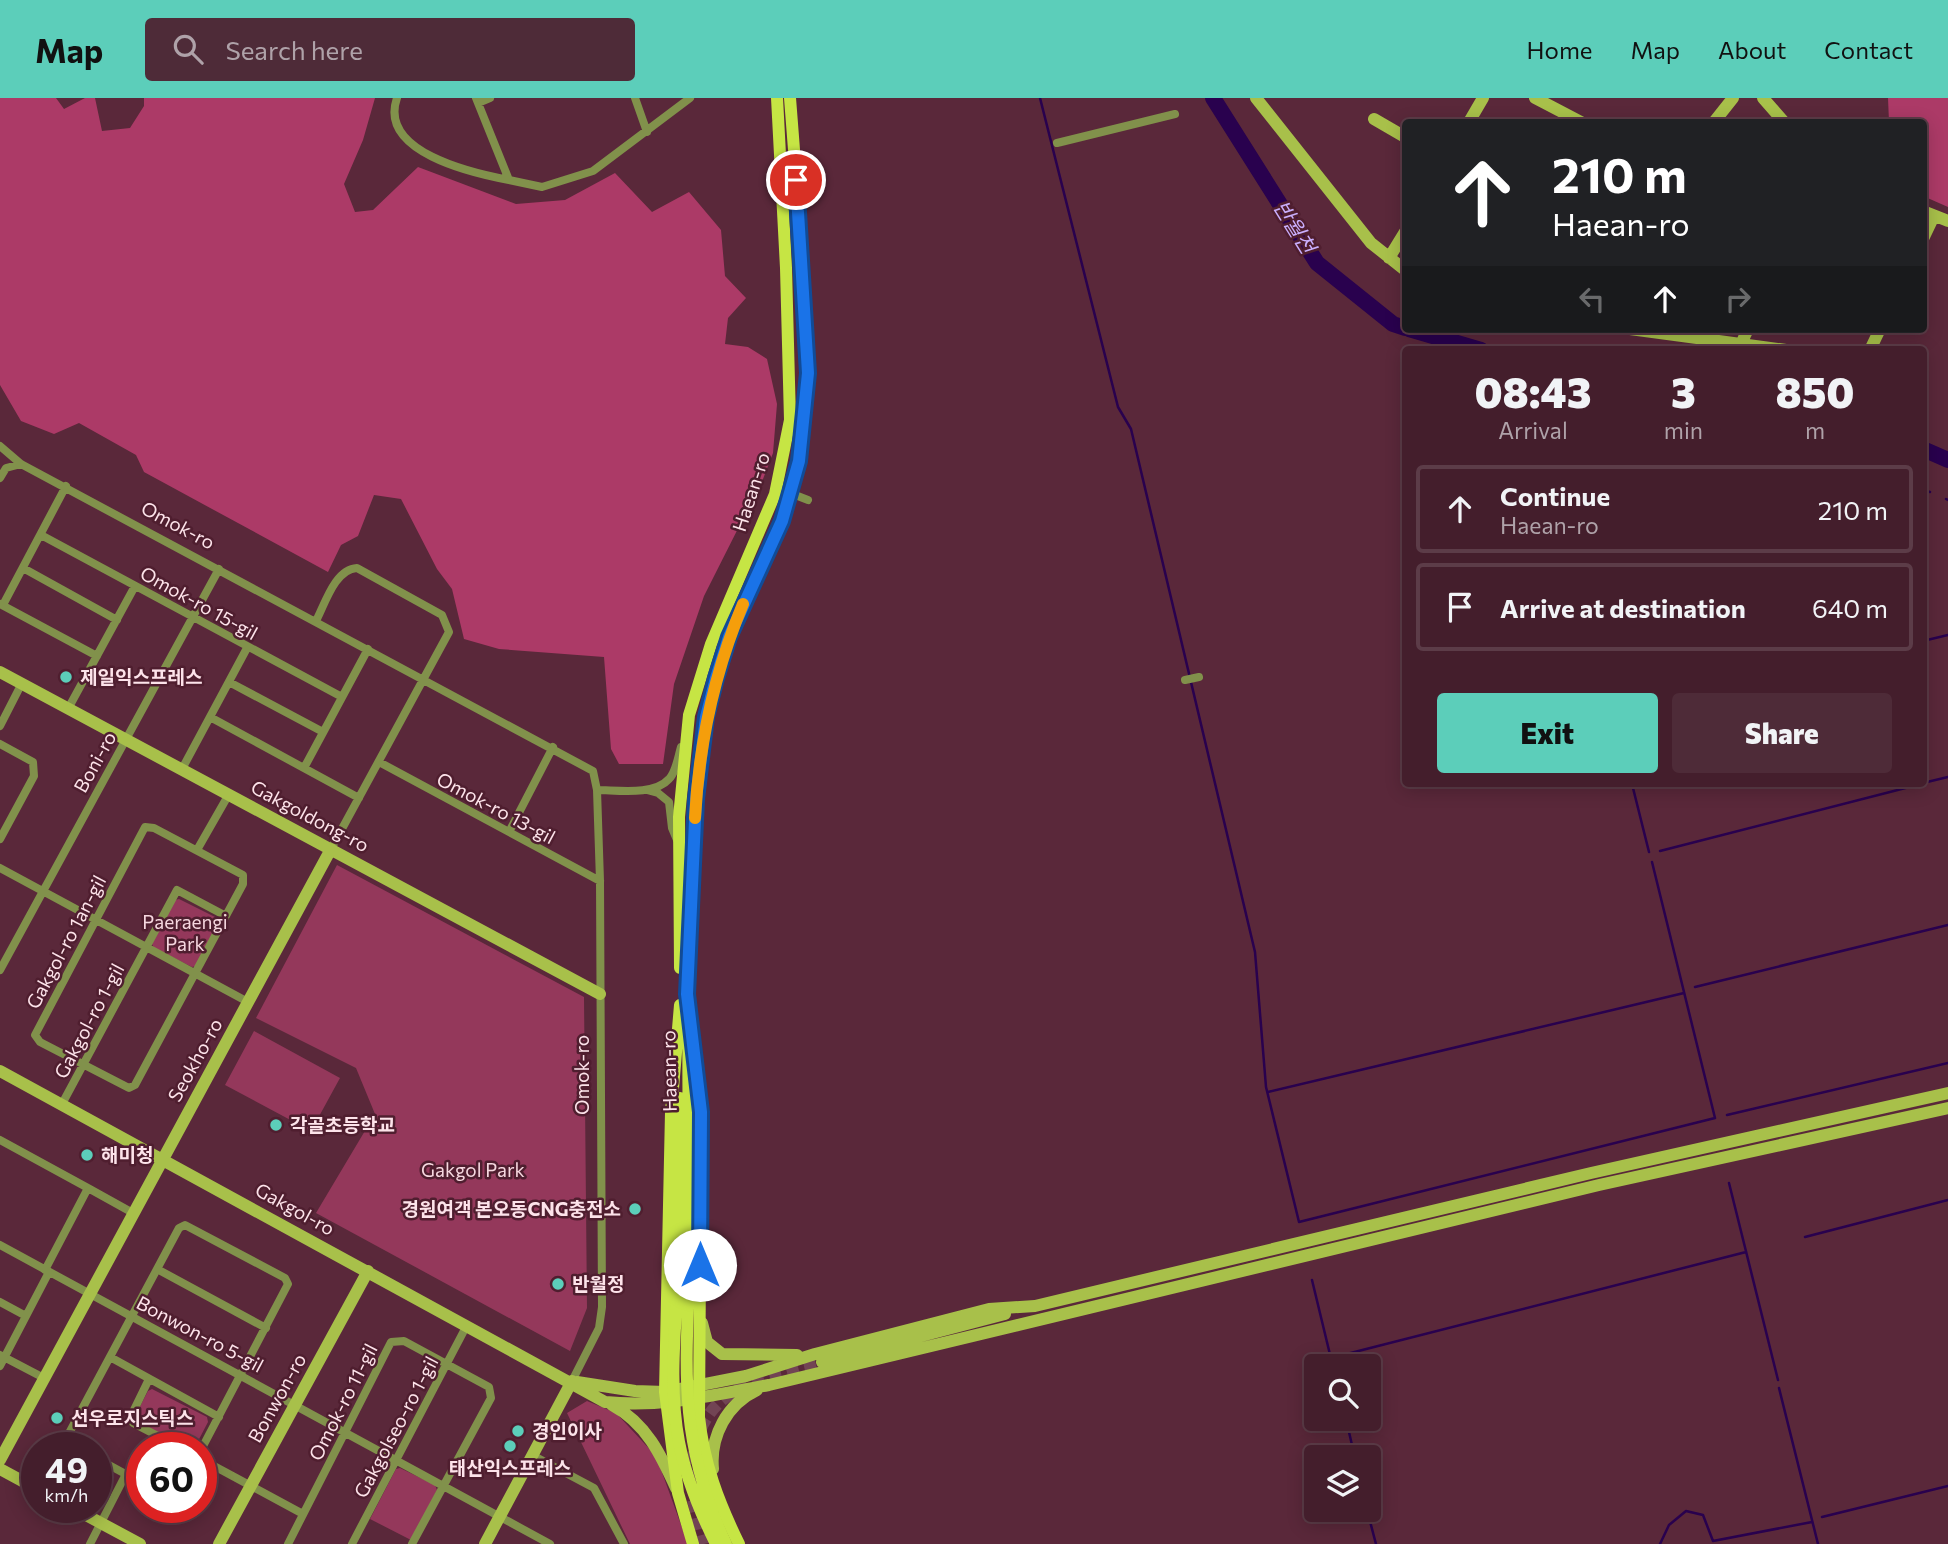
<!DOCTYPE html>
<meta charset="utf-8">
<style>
body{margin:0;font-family:Commissioner,"Noto Sans KR",sans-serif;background:#4e2b38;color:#f1f3f6;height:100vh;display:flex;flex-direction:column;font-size:26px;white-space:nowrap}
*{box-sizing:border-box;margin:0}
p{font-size:23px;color:#afa2a9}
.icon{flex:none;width:38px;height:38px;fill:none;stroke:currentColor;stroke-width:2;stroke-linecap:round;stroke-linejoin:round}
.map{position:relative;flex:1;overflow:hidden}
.side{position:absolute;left:1402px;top:248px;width:525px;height:441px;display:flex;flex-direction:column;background:#441e2c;border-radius:7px;box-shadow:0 4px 18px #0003,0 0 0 2px #5c3c48}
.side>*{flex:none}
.guide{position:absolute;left:1402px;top:21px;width:525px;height:214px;border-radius:7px;box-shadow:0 4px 18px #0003,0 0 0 2px #5c3c48;background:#202124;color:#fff;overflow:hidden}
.controls{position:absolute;left:1304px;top:1256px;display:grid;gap:14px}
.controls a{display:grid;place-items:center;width:77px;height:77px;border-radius:7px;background:#441e2c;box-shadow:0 4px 18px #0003,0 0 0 2px #5c3c48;font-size:35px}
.speed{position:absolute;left:21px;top:1334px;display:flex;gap:14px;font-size:35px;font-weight:700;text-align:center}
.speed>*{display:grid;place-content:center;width:91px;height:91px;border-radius:50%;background:#441e2c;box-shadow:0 4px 18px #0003,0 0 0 2px #5c3c48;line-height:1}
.speed small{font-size:18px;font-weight:400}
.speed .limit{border:10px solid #d22;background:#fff;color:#111}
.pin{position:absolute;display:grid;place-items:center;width:60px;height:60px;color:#fff;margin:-30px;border:4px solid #fff;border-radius:50%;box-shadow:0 2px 7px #0007}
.me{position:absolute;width:77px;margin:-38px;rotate:0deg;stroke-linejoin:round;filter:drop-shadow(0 0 5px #0008)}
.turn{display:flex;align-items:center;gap:24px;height:147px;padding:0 35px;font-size:32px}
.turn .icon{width:91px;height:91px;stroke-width:2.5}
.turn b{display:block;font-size:49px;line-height:60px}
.lanes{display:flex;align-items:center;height:66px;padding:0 35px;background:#0003;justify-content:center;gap:35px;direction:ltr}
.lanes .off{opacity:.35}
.eta{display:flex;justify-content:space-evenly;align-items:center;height:119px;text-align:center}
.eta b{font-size:42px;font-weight:800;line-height:49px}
.primary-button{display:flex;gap:14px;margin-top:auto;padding:14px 35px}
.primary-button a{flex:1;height:80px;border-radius:7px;background:#5cceba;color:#111;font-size:28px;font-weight:800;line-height:80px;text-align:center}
.primary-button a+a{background:#4e2b38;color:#f1f3f6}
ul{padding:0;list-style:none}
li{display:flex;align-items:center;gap:21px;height:88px;margin:0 14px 10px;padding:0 21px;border:4px solid #5c3c48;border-radius:7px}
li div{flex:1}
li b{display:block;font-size:26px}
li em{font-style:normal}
header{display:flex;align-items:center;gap:42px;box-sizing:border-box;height:98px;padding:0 35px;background:#5cceba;color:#111}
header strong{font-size:33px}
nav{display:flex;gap:38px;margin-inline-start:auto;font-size:24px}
.search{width:490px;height:63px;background:#4e2b38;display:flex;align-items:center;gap:18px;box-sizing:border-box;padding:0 24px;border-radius:7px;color:#afa2a9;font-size:26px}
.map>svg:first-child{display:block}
</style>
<header>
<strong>Map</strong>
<div class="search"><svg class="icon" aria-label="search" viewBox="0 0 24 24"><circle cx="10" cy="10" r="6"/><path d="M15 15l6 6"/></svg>Search here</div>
<nav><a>Home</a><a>Map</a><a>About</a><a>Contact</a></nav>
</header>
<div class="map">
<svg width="1948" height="1446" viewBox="0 0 1948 1446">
<rect width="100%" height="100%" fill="#5a283a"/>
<path fill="#94385b" d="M337,767L584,899L587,1210L570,1253L316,1115L375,1016L356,970L256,920Z
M179,801L217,820L218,825L196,868L192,869L154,850L152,846L175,802Z
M254,933L340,980L311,1033L225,987Z
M152,1291L207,1319L208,1324L195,1349H184L135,1324L134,1320L148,1293Z
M587,1303L616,1315L656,1358L688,1446H630L567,1315Z
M400,1370L435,1387L437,1392L411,1442L370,1421L396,1371Z"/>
<path fill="#ac3a67" d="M0,0H56L64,11L85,0H95L102,33L130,30L144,8V0H375L363,42L344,86L355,114L373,112L418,69L516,106L565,102L615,75L652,114L689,94L721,132L725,178L746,200L728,220L725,246L748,249L767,261L777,306L773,355L763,381L704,498L674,586L663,666H619L611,651L604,559L499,551L464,541L452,491L437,471L401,401L374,397L358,438L341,447L328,474L144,374L136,357L79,325L54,336L21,323L0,287Z
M1888,0H1948V109L1923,98V24H1889Z"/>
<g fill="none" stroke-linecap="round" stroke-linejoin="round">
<path stroke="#29014e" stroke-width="2.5" d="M1040,0L1118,309L1131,331L1255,854L1266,989L1299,1124L1715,1020L1652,764
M1923,392L1930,394
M1946,401L1948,402
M1923,543L1948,537
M1923,685L1948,679
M1632,686L1649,754
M1660,753L1921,686
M1695,889L1948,827
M1268,994L1684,895
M1727,1017L1948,965
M1729,1085L1778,1282
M1805,1139L1948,1102
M1312,1182L1333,1269
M1331,1260L1746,1154
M1779,1290L1818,1446
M1346,1321L1355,1360
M1367,1412L1376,1446
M1822,1419L1948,1388
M1660,1446L1669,1427L1686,1413L1703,1417L1713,1443L1812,1424"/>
<path stroke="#29014e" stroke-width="16" d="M1213,0L1317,165L1393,226L1405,230
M1409,231L1481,252
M1923,351L1948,362"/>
<path stroke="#724454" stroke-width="12" stroke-dasharray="12 6" stroke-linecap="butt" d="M691,1384C692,1293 748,1282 822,1264
M693,1402L704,1446"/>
<path stroke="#81914b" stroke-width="8" d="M397,0C378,54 472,75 509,82
M476,0L509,82L542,89L593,73L690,0
M635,0L647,34
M478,5L490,0
M1057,45L1175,16
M0,348L21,366L593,673L597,692L600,783L602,1209L599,1230L572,1283
M0,380L6,370L21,366
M790,395L808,402
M41,437L342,599
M23,470L117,522
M0,506L97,558
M3,507L66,388
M316,523C325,506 335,471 357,470L442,517L449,534L331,751
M1185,582L1199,579
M229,584L323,634
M69,609L135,488
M210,619L359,700
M0,628L22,585
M0,646L33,664L34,678L0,741
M379,664L600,783
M304,670L368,551
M182,671L247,550
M597,692C617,692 654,698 669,681C676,674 678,659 681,649
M647,692L658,695L669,704L672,730L677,742
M145,729L154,730L243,777V786L135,987L129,990L40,944L35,937Z
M509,734L553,649
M197,752L229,696
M0,770L248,904
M0,872L219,471
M62,1006L177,792L226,818
M0,1042L88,1090L45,1172
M88,1090L133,1115
M0,1147L550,1446
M157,1171L266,1230
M0,1204L26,1218
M0,1257L44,1280
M110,1259L219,1319
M0,1268L49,1174
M149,1281L132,1316L133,1325L179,1349
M76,1349L67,1345V1339L179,1130L185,1127L285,1180L288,1186L201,1352
M532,1357L594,1390L624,1446
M96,1360L142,1385
M201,1361L303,1416
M90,1446L126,1376
M288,1446L391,1244L404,1243L489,1289L491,1300L412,1446
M352,1446L467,1227"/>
<path stroke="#a8c04a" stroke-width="12" d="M1256,0L1371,145L1405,172
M1535,0L1581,24
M1763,0L1784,24
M1374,21L1405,39
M1469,24L1483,0
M1714,24L1733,0
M1923,113L1948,123
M1923,141L1934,118
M1389,160L1405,134
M1630,231L1786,252
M1741,246L1748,231
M1870,252L1880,231
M0,574L600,896
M0,973L605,1304C664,1310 712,1297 769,1287L1599,1087L1948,1010
M702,1225L707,1244L722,1256L797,1257
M822,1264L1005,1216
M577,1284L635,1293L665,1294L746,1278L815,1256L989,1211L1035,1208L1591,1075L1948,995
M612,1307C646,1325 661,1357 676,1390
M0,1362L331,751
M0,1371L37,1391
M713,1371C710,1338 727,1306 757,1292
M71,1409L140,1446
M219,1446L368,1173
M485,1446L572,1283"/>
<path stroke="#c6e544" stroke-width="12" d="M680,870L679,719L689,617L711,546L775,396L790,322L786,170L777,0
M680,907L671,1014L665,1294L678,1395L693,1446
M695,961L701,1014L699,1319C704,1366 718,1403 739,1446
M679,1166L680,1000
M690,1167C689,1040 686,913 692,786C695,730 696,674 706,619C722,528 781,453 799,363C811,306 807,248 803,190C800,127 795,63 790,0"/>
<path stroke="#c6e544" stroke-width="12" d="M679,1166C676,1224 668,1287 679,1344C686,1380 700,1414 716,1446
M690,1167C685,1274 679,1345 726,1446"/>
</g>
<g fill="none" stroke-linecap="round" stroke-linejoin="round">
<defs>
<path id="route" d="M700,1167L701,1014L687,896L696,701L706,619L716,580L729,539L782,423L799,363L808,275L796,82"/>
</defs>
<use href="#route" stroke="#114b97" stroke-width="18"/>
<use href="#route" stroke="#1a73e8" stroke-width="12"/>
<path stroke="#f59e0b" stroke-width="12" d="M695,720C699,645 714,575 743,506"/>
</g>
<g fill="#5cceba" stroke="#4f1e2f" stroke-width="2.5">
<circle cx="66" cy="579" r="7"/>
<circle cx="276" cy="1027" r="7"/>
<circle cx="87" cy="1057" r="7"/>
<circle cx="635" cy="1111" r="7"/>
<circle cx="558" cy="1186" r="7"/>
<circle cx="57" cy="1320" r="7"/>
<circle cx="518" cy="1333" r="7"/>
<circle cx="510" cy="1348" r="7"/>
</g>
<g text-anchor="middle" stroke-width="5" stroke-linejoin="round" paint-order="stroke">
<g font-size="19" fill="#fde3ea" stroke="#4f1e2f">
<text transform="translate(751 394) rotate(-72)" y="7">Haean-ro</text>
<text transform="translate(178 427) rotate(28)" y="7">Omok-ro</text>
<text transform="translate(199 505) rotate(29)" y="7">Omok-ro 15-gil</text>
<text transform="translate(95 664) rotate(-61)" y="7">Boni-ro</text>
<text transform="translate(496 710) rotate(28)" y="7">Omok-ro 13-gil</text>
<text transform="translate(310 718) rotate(28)" y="7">Gakgoldong-ro</text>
<text transform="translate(66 844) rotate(-62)" y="7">Gakgol-ro 1an-gil</text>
<text transform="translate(89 923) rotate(-62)" y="7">Gakgol-ro 1-gil</text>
<text transform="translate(195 962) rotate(-61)" y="7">Seokho-ro</text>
<text transform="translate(669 973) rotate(-91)" y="7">Haean-ro</text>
<text transform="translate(582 977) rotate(-90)" y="7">Omok-ro</text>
<text transform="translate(295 1111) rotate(29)" y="7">Gakgol-ro</text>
<text transform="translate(200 1236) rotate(28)" y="7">Bonwon-ro 5-gil</text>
<text transform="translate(277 1300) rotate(-61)" y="7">Bonwon-ro</text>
<text transform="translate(343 1304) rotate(-63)" y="7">Omok-ro 11-gil</text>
<text transform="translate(396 1329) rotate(-62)" y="7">Gakgolseo-ro 1-gil</text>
</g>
<g font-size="19" font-weight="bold" fill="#fde3ea" stroke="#4f1e2f" text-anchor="start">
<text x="80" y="586">제일익스프레스</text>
<text x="290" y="1034">각골초등학교</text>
<text x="101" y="1064">해미청</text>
<text x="621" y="1118" text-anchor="end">경원여객 본오동CNG충전소</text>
<text x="572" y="1193">반월정</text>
<text x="71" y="1327">선우로지스틱스</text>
<text x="532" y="1340">경인이사</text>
<text x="510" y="1377" text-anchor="middle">태산익스프레스</text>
</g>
<g font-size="19" fill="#f6d7df" stroke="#4f1e2f">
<text x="185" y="831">Paeraengi<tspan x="185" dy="22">Park</tspan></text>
<text x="473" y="1079">Gakgol Park</text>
</g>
<g font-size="21" font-style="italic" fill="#caaffd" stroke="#4f1e2f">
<text transform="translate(1294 129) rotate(58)" y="7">반월천</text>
</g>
</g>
</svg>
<div class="controls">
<a><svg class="icon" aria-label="search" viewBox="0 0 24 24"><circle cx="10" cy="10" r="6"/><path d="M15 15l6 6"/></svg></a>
<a><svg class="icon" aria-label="layers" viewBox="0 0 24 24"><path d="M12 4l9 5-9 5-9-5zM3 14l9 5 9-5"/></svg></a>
</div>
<div class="speed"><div>49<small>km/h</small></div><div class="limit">60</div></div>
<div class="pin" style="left:796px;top:82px;background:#d93025"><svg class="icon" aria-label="arrive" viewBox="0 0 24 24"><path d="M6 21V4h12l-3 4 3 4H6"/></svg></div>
<svg class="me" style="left:700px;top:1167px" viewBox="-20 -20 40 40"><circle r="19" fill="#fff"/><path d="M0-13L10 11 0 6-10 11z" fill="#1a73e8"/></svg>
<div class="guide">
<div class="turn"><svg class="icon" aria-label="ahead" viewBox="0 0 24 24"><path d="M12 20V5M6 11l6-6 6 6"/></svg><div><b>210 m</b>Haean-ro</div></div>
<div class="lanes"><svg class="icon off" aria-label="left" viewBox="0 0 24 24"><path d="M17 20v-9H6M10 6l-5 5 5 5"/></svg><svg class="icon" aria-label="ahead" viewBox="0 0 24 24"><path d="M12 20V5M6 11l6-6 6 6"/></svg><svg class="icon off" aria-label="right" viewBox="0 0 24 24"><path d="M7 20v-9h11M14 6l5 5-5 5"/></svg></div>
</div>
<section class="side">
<div class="eta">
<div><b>08:43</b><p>Arrival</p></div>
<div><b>3</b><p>min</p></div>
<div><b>850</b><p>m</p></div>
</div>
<ul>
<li><svg class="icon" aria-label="ahead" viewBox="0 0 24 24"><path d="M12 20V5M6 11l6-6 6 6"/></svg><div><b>Continue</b><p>Haean-ro</p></div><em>210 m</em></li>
<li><svg class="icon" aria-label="arrive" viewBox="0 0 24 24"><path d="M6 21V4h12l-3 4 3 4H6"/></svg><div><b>Arrive at destination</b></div><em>640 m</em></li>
</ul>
<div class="primary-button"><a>Exit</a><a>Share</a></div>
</section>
</div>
